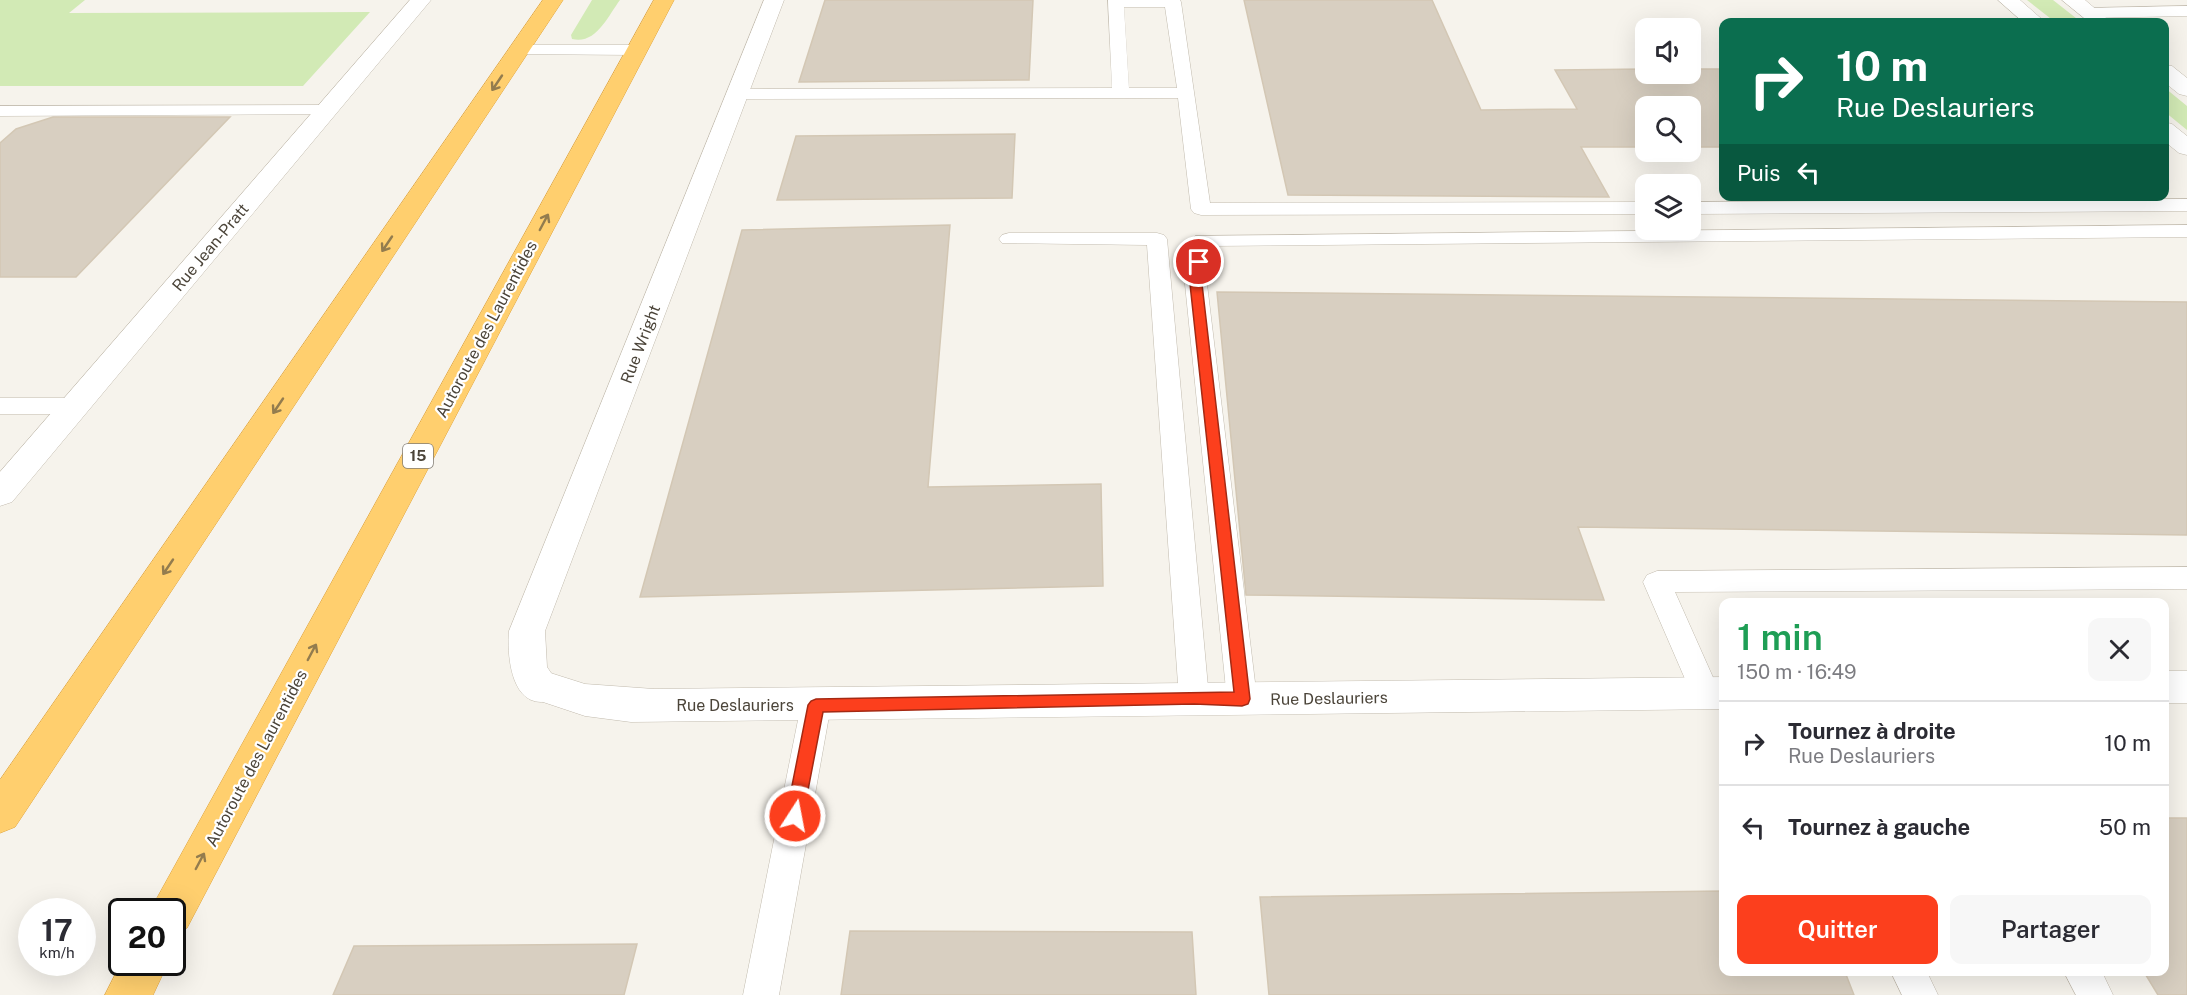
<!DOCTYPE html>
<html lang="fr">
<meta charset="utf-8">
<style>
body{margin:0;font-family:"Public Sans",sans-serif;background:#f7f7f7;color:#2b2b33;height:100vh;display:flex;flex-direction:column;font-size:22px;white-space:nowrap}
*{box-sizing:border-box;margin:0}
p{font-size:20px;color:#7c7c81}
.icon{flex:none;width:33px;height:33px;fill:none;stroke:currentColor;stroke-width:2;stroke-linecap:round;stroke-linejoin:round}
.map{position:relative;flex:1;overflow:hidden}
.drawer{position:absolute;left:1719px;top:598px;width:450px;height:378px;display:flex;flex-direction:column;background:#fff;border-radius:12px;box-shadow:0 6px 24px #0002}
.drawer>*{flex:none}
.hud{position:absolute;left:1719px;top:18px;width:450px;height:183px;border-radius:12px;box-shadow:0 6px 24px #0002;background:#0b6e4f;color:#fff;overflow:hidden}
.controls{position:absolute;left:1635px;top:18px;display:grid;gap:12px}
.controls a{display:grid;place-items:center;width:66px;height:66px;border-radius:12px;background:#fff;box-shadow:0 6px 24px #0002;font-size:30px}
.speed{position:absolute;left:18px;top:898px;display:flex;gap:12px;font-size:30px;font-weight:700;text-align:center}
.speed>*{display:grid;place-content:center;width:78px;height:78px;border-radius:50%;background:#fff;box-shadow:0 6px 24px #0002;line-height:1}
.speed small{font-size:15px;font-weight:400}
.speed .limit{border:3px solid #111;border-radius:9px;background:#fff;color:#111}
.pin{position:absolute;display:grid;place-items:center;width:51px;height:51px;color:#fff;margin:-26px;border:3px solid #fff;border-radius:50%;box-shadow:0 2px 6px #0007}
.me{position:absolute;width:66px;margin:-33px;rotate:11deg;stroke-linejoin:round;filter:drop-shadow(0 0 4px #0008)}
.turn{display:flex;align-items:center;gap:21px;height:126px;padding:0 18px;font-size:27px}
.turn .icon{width:78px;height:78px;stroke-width:2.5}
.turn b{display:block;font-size:42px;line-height:51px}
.then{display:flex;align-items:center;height:57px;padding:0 18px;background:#0003;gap:12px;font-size:22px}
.round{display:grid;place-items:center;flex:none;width:63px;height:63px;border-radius:12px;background:#f7f7f7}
.summary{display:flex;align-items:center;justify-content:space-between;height:102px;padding:0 18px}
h1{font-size:36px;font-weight:600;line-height:45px;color:#1e9e55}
.button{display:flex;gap:12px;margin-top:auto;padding:12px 18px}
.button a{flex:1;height:69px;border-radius:12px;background:#fc3f1d;color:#fff;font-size:24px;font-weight:600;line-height:69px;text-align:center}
.button a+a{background:#f7f7f7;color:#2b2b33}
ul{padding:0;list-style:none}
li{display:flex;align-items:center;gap:18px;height:84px;padding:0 18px;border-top:2px solid #e1e1e2}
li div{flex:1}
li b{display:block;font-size:22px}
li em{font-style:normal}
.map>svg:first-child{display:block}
</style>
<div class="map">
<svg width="2187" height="995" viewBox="0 0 2187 995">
<rect width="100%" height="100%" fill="#f6f3ec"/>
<path fill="#d2eab5" d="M0,0H85L69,13L370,12L303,86H0Z
M592,0H620C608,16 596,45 572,39L571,35Z
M2027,0H2053L2081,22H2055Z
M2165,88L2187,106V130L2165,112Z"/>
<path fill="#d8cfc1" stroke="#d3c7b4" stroke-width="1.5" d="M825,0H1033L1029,80L799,82Z
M1244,0H1432L1481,110L1577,109L1555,70L1646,69V74H1690V69H1724V147H1690V106H1646V147H1581L1609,197L1288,195Z
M53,117H230L76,277H0V143L16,129Z
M1015,134L1012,198L777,200L796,136Z
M950,225L928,487L1101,484L1103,586L640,597L742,230Z
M1217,292L2187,302V535L1578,527L1604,600L1246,595Z
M2164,818H2187V995H2158L2144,972H2164Z
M1724,891V972H1845L1854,995H1269L1260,897Z
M850,931L1192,932L1196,995H841Z
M637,944L624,995H333L354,946Z"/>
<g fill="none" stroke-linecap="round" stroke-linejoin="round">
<defs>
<path id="service" d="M1108,0H1180L1181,2L1210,203L1646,202V214L1201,215L1194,213L1191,209L1178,98L737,99L731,98L728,94L731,90L737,89L1112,88ZM1124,7H1165L1177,88H1129Z
M2187,6V16L2089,18L2081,13L2089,8Z
M520,45H636L644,50L636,55L514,54L512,50L514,46Z
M327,105L333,106L336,110L333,114L0,116V106Z
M2187,199V211L1690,214V202Z
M2187,225V237L1211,246L1207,284L1257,699L1252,708L1242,712L1232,708L1227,699L1185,284L1192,240L1195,236Z
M1009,233H1157L1164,235L1167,239L1209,698L1204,707L1194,710L1184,707L1179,698L1147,245L1002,243L999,239L1002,235Z
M0,398H75L83,400L87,406L83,412L75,414H0Z
M2187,567V589L1675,592L1720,693L1715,702L1705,705L1695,702L1643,582L1647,575L1657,571Z
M816,692L826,696L831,705L779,995H743L801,705L806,696Z
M1891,972H1927L1938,995H1902Z
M2064,972H2102L2113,995H2076Z"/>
<path id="minor" d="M410,0H431L12,502L0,506V472Z
M764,0H784L545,631L547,667L560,686L554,697C551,699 545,702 541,702C510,702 507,652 509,631Z"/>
<path id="tertiary" d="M1998,0H2020L2045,22H2023Z
M2062,0H2085L2111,22H2089Z
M2164,65L2172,66L2187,78V96L2179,94L2164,82Z
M2164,122L2172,124L2187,136V155L2179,153L2164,141Z
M541,670L585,684L654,689L1724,677V709L631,722L585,716L528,697L522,686L528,675Z
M2164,671H2187V703H2164Z"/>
<path id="motorway" d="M543,0H563L15,827L0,833V780Z
M654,0H674L187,928L172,934V912H151L157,898Z
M122,961V963H168L153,995H105Z"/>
</defs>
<use href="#service" stroke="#c2bbae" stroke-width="1"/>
<use href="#minor" stroke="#c2bbae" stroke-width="1"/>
<use href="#tertiary" stroke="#c2bbae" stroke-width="1"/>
<use href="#motorway" stroke="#e0a43c" stroke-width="1"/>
<use href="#service" fill="#fff" fill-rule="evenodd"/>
<use href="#minor" fill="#fff" fill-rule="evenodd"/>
<use href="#tertiary" fill="#fff" fill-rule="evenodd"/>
<use href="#motorway" fill="#ffcf6e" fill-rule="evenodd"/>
</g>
<defs><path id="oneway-shaft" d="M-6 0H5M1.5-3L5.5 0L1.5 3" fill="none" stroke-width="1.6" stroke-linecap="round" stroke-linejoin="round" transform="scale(1.5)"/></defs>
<g stroke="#937c4e">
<use href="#oneway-shaft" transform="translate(497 83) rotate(124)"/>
<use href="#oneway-shaft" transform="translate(544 222) rotate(-62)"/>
<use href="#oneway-shaft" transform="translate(387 244) rotate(124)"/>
<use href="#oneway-shaft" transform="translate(278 406) rotate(124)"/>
<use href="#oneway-shaft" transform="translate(168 567) rotate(124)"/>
<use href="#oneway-shaft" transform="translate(312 652) rotate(-62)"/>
<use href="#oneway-shaft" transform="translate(200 861) rotate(-62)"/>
</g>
<path fill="#fc3f1d" stroke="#a42913" stroke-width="1.5" d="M1199,259L1205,262L1202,284L1250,699L1248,704L1242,706L1194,704L823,712L803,816L801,822L795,824L789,822L786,816L808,705L811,701L816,699L1234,692L1190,284L1193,262Z"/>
<g text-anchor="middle" stroke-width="4.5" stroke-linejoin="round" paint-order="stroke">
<rect fill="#fff" stroke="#817c74" stroke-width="1.5" x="403" y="444" width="30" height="24" rx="4.5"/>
<g font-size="15" font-weight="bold" fill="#4b4439">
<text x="418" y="461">15</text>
</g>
<g font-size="16" fill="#4b4439" stroke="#fff">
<text transform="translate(210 247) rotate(-50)" y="6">Rue Jean-Pratt</text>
<text transform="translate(486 329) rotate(-62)" y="6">Autoroute des Laurentides</text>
<text transform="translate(640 344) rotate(-69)" y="6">Rue Wright</text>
<text transform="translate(1329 698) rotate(-1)" y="6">Rue Deslauriers</text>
<text x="735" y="711">Rue Deslauriers</text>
<text transform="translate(256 758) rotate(-62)" y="6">Autoroute des Laurentides</text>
</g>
</g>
</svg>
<div class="controls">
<a><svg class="icon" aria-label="sound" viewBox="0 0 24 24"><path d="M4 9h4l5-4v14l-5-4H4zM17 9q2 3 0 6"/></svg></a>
<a><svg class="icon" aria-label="search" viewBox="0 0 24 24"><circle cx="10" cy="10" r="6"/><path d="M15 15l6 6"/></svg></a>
<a><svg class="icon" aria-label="layers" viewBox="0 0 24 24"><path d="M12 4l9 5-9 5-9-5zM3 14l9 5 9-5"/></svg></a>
</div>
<div class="speed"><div>17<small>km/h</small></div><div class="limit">20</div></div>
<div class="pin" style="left:1199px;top:262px;background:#d93025"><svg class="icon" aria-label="arrive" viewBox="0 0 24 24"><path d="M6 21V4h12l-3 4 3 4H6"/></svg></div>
<svg class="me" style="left:795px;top:816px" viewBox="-20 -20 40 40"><circle r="17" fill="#fc3f1d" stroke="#fff" stroke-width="3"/><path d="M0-11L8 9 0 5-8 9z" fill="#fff"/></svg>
<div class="hud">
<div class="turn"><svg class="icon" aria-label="right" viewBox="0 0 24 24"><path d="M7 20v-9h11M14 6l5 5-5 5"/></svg><div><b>10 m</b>Rue Deslauriers</div></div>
<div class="then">Puis<svg class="icon" aria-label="left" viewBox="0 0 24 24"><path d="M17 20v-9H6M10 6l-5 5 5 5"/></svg></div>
</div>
<section class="drawer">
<div class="summary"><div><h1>1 min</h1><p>150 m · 16:49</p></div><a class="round"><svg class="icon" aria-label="close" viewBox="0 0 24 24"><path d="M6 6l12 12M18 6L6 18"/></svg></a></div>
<ul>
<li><svg class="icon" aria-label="right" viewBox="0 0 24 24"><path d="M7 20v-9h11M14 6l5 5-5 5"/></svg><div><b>Tournez à droite</b><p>Rue Deslauriers</p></div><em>10 m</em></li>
<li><svg class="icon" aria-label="left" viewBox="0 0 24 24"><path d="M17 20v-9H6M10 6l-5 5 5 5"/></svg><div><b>Tournez à gauche</b></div><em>50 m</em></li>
</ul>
<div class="button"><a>Quitter</a><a>Partager</a></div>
</section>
</div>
